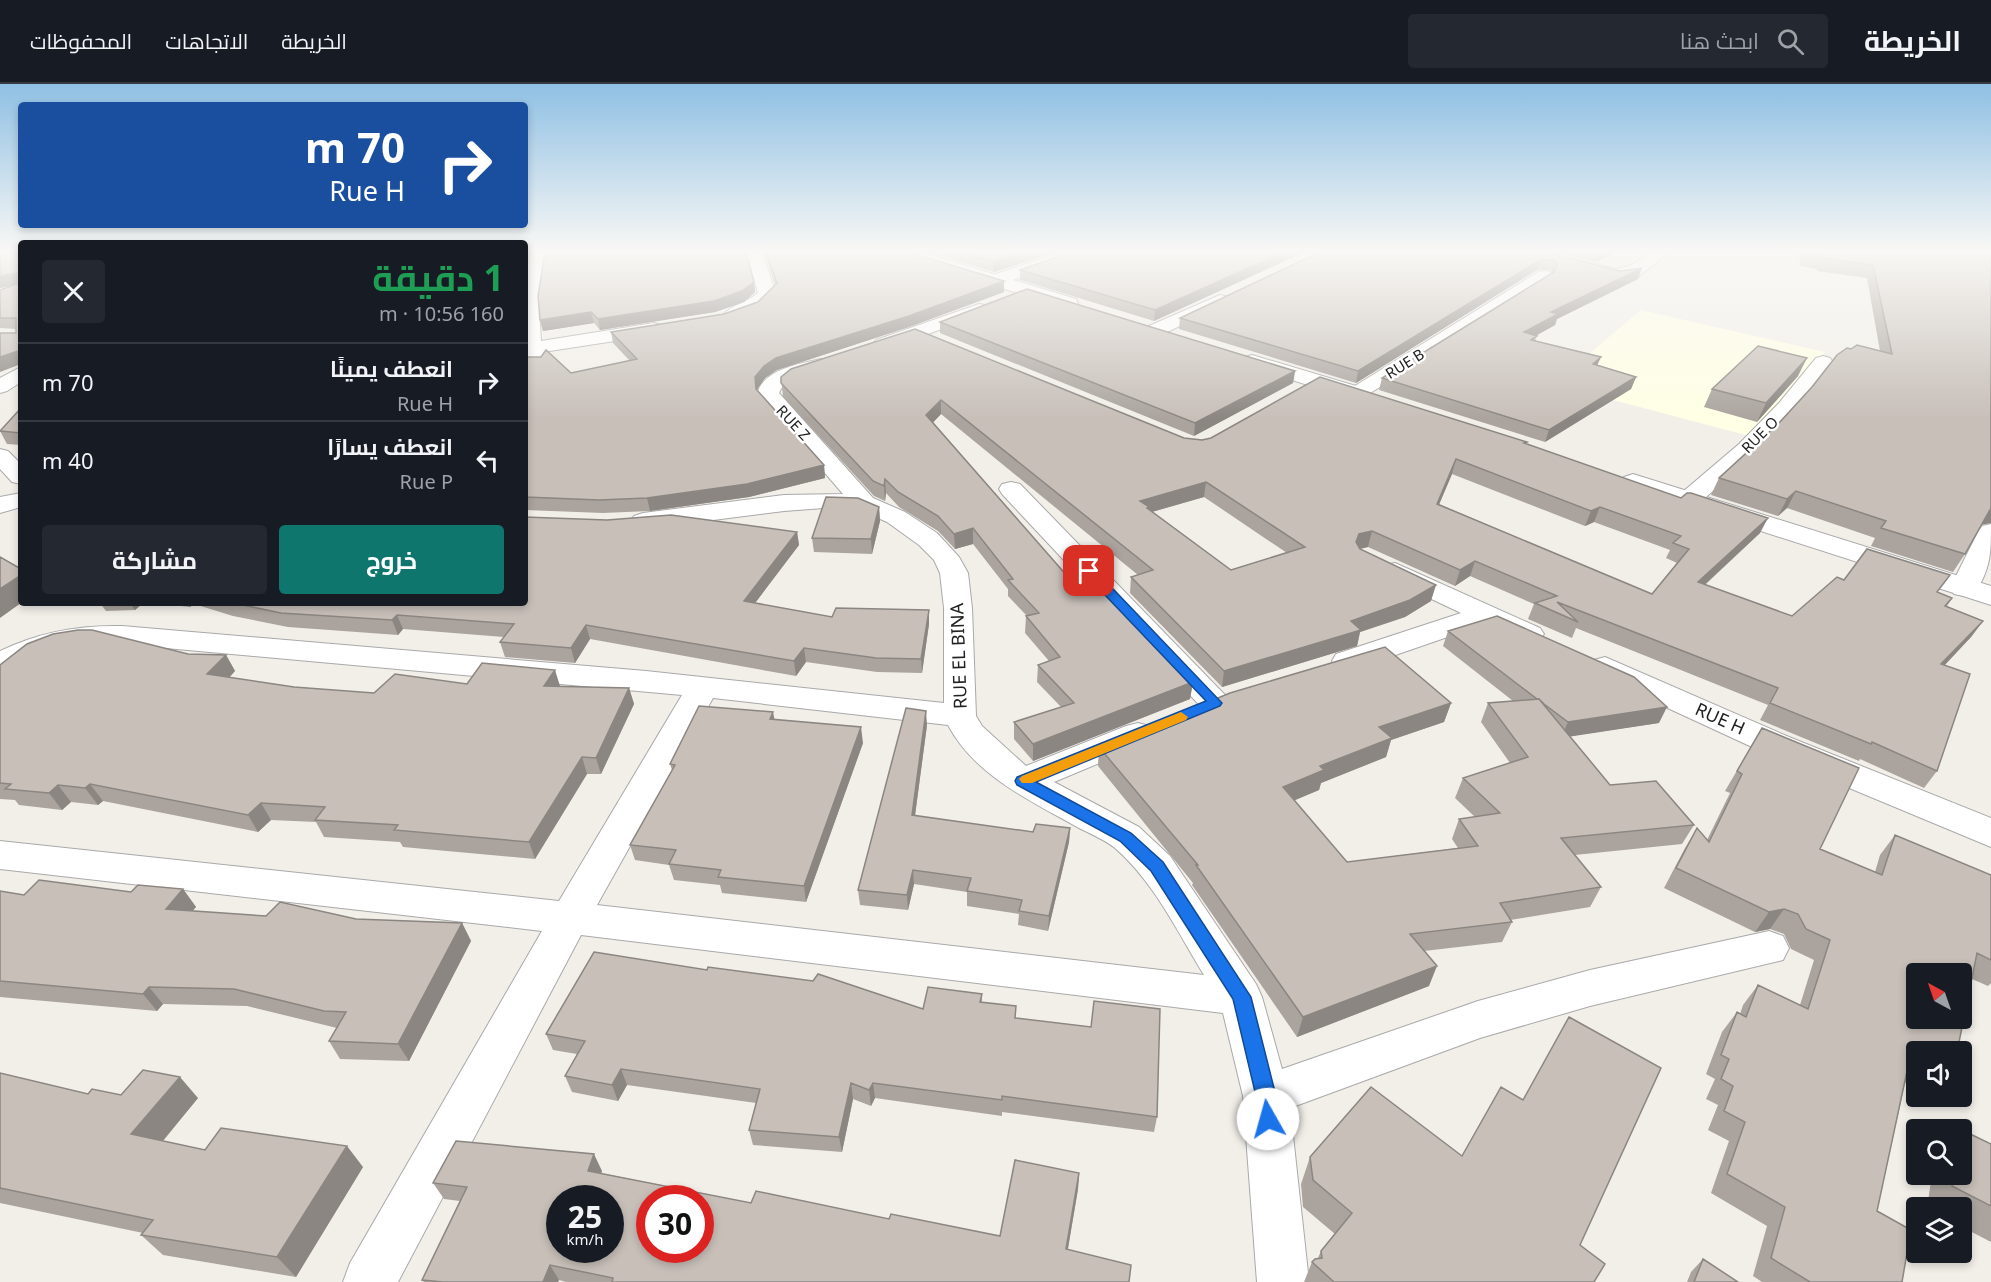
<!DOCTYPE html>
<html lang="ar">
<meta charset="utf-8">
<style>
body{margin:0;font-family:"Noto Sans",Cairo,sans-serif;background:#242831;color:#f1f3f6;direction:rtl;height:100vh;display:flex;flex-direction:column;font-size:22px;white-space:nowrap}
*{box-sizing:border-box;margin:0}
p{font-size:20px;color:#9ea1a6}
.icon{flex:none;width:33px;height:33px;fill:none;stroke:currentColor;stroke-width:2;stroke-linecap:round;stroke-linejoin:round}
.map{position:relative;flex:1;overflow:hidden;direction:ltr}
.panel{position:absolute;left:18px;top:156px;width:510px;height:366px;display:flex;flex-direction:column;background:#171b24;border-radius:6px;box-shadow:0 3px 9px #0003;direction:rtl}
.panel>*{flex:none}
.banner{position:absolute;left:18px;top:18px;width:510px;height:126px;border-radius:6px;box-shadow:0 3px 9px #0003;direction:rtl;background:#1a4fa0;color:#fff;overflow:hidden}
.needle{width:39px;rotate:320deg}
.fabs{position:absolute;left:1906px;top:879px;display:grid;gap:12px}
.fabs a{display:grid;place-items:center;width:66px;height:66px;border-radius:6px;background:#171b24;box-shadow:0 3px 9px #0003;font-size:30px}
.speed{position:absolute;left:546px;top:1101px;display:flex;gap:12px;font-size:30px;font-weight:700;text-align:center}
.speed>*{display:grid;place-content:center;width:78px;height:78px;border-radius:50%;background:#171b24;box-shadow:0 3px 9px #0003;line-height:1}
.speed small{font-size:15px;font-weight:400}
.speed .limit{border:9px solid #d22;background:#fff;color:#111}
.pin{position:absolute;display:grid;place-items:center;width:51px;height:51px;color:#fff;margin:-26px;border-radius:12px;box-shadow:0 3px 9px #0006}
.me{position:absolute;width:66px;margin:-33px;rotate:353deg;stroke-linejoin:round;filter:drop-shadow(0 0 4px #0008)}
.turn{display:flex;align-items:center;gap:21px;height:126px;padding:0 24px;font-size:27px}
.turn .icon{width:78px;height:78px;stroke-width:2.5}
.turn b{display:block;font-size:42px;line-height:51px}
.round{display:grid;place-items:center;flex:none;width:63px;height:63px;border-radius:6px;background:#242831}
.head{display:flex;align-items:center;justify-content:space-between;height:102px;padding:0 24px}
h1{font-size:36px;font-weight:700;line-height:45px;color:#1e9e55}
.action{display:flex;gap:12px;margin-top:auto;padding:12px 24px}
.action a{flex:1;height:69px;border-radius:6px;background:#0f766e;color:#fff;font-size:24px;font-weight:700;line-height:69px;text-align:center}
.action a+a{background:#242831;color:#f1f3f6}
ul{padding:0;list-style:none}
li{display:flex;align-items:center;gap:18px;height:78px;padding:0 24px;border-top:2px solid #363941}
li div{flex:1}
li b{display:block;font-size:22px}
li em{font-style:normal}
header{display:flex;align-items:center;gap:36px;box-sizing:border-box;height:84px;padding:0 30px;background:#171b24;border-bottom:2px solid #363941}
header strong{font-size:28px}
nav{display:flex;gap:33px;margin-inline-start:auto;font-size:21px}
.search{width:420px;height:54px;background:#242831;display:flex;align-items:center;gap:15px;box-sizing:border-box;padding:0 21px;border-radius:6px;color:#9ea1a6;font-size:22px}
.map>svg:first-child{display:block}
</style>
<header>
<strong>الخريطة</strong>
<div class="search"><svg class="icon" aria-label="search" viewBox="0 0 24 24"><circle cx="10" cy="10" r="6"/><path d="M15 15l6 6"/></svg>ابحث هنا</div>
<nav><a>الخريطة</a><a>الاتجاهات</a><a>المحفوظات</a></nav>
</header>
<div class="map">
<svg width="1991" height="1198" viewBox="0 0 1991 1198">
<rect width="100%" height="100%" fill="#f2efe9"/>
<path fill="#ffffe5" d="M1641,226L1825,268L1753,353L1553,300Z"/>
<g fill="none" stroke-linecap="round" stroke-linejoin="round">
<defs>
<path id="minor" d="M531,168H547L539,223L541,257L654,239L661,241L663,245L661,249L654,251L543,268L547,278L544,282H530L525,272V198Z
M746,168H762L776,210C766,224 743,239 726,235L723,231C731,221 748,218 758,209Z
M1062,168H1085L1083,171L1002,200H990L987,196L990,192Z
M1521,168H1547L1617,185C1641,182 1642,166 1670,168L1639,192L1617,195L1523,171Z
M1544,187L1550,188L1552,192L1550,196L1364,313L1357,315L1350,313L1346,309L1350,305L1538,188Z
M1220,211L1226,212L1229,216L1226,220L1163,250H1149L1147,246L1149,242Z
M979,220L985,221L988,225L985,229L890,264H876L873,260L876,256Z
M1823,272L1830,274L1833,278C1795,333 1747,377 1697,421L1688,423L1679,421L1676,416L1679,411L1739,360L1779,319L1816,274Z
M821,275L828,277L831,281L828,285C813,290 785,293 779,309L873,414L905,428L937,449L959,473L968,489L972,524L976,632L982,642L1026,682L1126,642L1138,639L1150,642L1155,650L1150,658L1054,698L1139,743L1170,772L1256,900L1262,913L1282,985L1478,917L1590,886L1769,847L1783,852L1789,864L1783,876L1590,922L1480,954L1290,1024L1309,1198H1257L1243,1012L1223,929L581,851L398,1198H343L350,1179L542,847L0,785V757L559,817L682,611L122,560H88L63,564L0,588V567C39,548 79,541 122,542L646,587L944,619V524L940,489L934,476L919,461L887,438L860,426L824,424L784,427L643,445L634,442L630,437L634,432L643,429L784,411L843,410L757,310C763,285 800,280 821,275ZM713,614L948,641C975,692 1031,717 1079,744C1091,750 1105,756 1115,764C1154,798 1177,847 1204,891L597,821Z
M21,283V298L7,307L0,309V294Z
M0,365L8,367L21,380V400L12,398L0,385Z
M1011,398L1020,400L1226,612L1231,619L1226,626L1215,629L1204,626L1002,410L999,405L1002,400Z
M21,409V423L0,429V413Z
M1991,440C1991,469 1991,485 1974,510L1964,512L1954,510L1950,504L1978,448L1982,442Z
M1395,479L1540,544L1544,550L1540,556L1529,559L1518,556L1485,540L1358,584L1347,586L1336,584L1332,577L1336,570L1461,529L1385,493L1381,487L1385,481Z
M1605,573L1789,653L1991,734V763L1765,669L1594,590L1590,583L1594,576Z"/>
<path id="tertiary" d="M896,168H921L1076,215L1078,219L1076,223H1062L898,172Z
M1252,271L1366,305L1369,310L1366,315L1358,317L1245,281L1242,277L1245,273Z
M1633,390L1991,502V521L1624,403L1620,398L1624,393Z"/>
</defs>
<use href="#minor" stroke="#a9a9a9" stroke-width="2"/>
<use href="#tertiary" stroke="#a9a9a9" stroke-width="2"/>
<use href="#minor" fill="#fff" fill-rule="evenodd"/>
<use href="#tertiary" fill="#fff" fill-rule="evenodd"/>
</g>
<path fill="#aba49e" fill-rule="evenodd" d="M0,168H21V280L16,245L0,244V206L17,200L0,204Z
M764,168H908L1004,197V208L909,243L777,286L765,294L757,306L824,381L825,394L749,413L650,427L603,429L525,426V270L527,273L571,289L630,277L613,259L611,248L724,230L758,218L775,201Z
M928,168H1056L994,188Z
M1304,168L1154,237L1020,196V186Z
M1543,168L1638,195L1557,235L1555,241L1535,252L1536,257L1598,281L1636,293L1631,305L1545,358L1379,306L1382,294L1553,189L1550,186H1537L1356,299L1179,245L1180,234Z
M1555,168H1617L1596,178Z
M1799,168H1991L1982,440L1965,470L1953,488L1871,462L1875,454L1787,424L1778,432L1711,411L1719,394L1779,339L1851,265L1880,267L1867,194L1817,187V185L1800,182Z
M754,198L755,208L744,218L715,228L600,246L594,239L543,247L540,236Z
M940,238L1295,287L1293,299L1194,352L940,249Z
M791,285L1184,354L1202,356L1527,358L1526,360L1760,449L1705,501L1792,532L1844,496L1938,509L1952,514L1947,522L1983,537L1971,553L1944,581L1937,687L1924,704L1860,675L1859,677L1760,636L1768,621L1576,544L1572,554L1528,535L1534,520L1470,492L1455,502L1368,463L1360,465L1431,517L1405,533L1360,548L1357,562L1222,603L1130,509L1131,493L1138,491L941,330L933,338L1083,510L1193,598L1190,615L1033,677L1014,655V638L1061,623L1037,598L1038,581L1049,577L1025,549L1026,532H1027L1008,512V505L973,460L955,465L938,447L899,423L886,409L885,417L874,412L783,313L781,293ZM1452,390L1585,442L1594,438L1670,466L1666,474L1677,479L1652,510L1439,420ZM1204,413L1287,469L1231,486L1152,428Z
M1798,292L1757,338L1704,323L1712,305Z
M21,324V361L7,360L0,347Z
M879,423L880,437L872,470L814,468L812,454Z
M797,448L799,461L755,519L832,533L929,526V540L922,589L877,588L806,578L796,592L590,555L575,579L505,573L500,558L504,553L403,545L398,551L288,543L233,532L194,520L190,523L154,519H525Z
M100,519H143L135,526L106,527Z
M1448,547L1659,639L1570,652L1610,701L1694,741L1682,760L1575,771L1601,803L1590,823L1510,836L1512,838L1502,858L1424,867L1429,902L1297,953L1192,801L1193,799L1098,682L1099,663L1451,619L1444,638L1391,656L1386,673L1321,699L1319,706L1294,716L1347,778L1458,764L1452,755L1459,735L1475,733L1455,714L1463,694L1510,679L1481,638L1488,619L1513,617L1443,562Z
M188,570L226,571L235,587L229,594L294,603L374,609L467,600L629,604L634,620L601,690H587L535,775L403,763L400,758L324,753L316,738L271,736L258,748L103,717L98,721L71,718L62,726L19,721L15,716L0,715V581Z
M775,636L863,659L806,818L722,809L720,801L674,796L669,781L635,776L630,761L672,686L670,680Z
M927,641L915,732L1033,748L1070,744L1069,758L1048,847L1018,841L1019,830L967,822V808L914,800L908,826L860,821L858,806Z
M1762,644L1820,765L1875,788L1880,771L1895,751L1991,791V899L1988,902L1972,895L1917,968V1005L1905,999L1877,1127L1902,1198H1762L1753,1192L1767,1142L1711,1109L1729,1057L1708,1046L1718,1021L1706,1015L1715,995L1706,990L1722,948L1737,928L1740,930L1743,921L1758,901L1800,921L1814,876L1791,865L1784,850L1770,845L1755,848L1664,804L1685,764L1697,744L1707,756L1730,709L1725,707Z
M183,805L196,823L192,827L266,832L462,839L471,857L409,977L340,975L329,957L337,944L247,922L163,920L157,927L0,913V807L24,811L131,808Z
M982,910V918L1016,934L1157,1033L1154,1048L1002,1028V1032L875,1014L871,1022L853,1015L842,1068L753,1061L749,1046L756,1019L627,1001L618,1017L572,1008L565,992L577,970L553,966L546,950L923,925Z
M0,989L88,1010L198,1014L163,1057L205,1066L363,1083L296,1193L163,1171L141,1151L143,1149L0,1119Z
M1991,1060V1158L1962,1143V1124H1927L1932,1090H1962Z
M1310,1073L1580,1161L1594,1198H1304L1312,1178L1318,1174L1321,1167L1335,1150L1303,1123L1301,1100Z
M602,1087L601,1089L751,1119L889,1135L1000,1152L1079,1089L1078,1105L1068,1165L1129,1198H566L559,1196L558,1198H424L422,1196L460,1117L444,1115L433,1099Z
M1703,1175L1738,1198H1687L1691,1188Z"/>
<path fill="#8b8681" d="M525,168H529L525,188Z
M1026,168H1056L994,188V178Z
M1284,168H1304L1154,237L1155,226Z
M1600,168H1617L1596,178Z
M1540,176L1537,186L1356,299L1358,287Z
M1642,184L1638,195L1557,235L1555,241L1521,260L1524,248L1551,228Z
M17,189L21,200L0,204V192Z
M1004,197V208L909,243L777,286L765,294L757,305V316L755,293L764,282L776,274Z
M754,198L755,208L744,218L715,228L600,246L598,235Z
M591,228L594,239L543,247L540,236Z
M21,266V280L0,288V273Z
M1601,273L1596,284L1593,280Z
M1807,274L1798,292L1757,338L1766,319Z
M1295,287L1293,299L1194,352L1195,339Z
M1636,293L1631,305L1545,358L1549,346Z
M941,316V330L927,345L926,331Z
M1456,375L1452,390L1433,435L1437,420Z
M824,381L825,394L749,413L650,427L647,414Z
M885,395L886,409L885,417L884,402Z
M1206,398L1204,413L1148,429L1140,417Z
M1796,407L1787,424L1778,432L1787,415Z
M879,423L880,437L872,470L871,455Z
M1600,423L1594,438L1585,442L1591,427Z
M1991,424V439L1980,441Z
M1768,434L1760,449L1690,514L1698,498Z
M973,444V460L955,465L954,450Z
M1372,447L1368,463L1355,466L1356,458L1359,450Z
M797,448L799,461L746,531L744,517Z
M1475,477L1470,492L1455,502L1460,486Z
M21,491V519L0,534V505Z
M1436,501L1431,517L1405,533L1360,548L1357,562L1222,603L1224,587L1351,537Z
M130,519H143L135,526Z
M188,519H194V520L190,523Z
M929,526V540L922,589L921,575Z
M397,531L403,545L398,551L392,536Z
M1983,537L1971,553L1930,597L1941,580Z
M586,541L590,555L575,579L571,564Z
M804,564L806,578L796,592L794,577Z
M226,571L235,587L216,607L207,590Z
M555,586L560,602H544Z
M1193,598L1190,615L1033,677V660Z
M629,604L634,620L601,690L596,674Z
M1451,619L1444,638L1391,656L1386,673L1321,699L1319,706L1279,723L1283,703L1320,682L1379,643Z
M1667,623L1659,639L1561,654L1568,638Z
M926,627L927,641L913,746L912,731Z
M773,628L776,643L770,635Z
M861,643L863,659L806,818L804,802Z
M582,673L587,690L535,775L529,758Z
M90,700L103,717L98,721L85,704Z
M58,701L71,718L62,726L49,709Z
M261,719L271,736L258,748L248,731Z
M1070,744L1069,758L1048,847L1049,832Z
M913,786L914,800L908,826L907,811Z
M183,805L196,823L179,842L166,825Z
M1784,825L1770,845L1755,848L1769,828Z
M462,839L471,857L409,977L398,960Z
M1437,882L1429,902L1297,953L1303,933Z
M149,903L163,920L157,927L143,910Z
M621,985L627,1001L618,1017L612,1001Z
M180,993L198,1014L151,1071L131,1050Z
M851,999L853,1015L842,1068L839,1053Z
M873,999L875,1014L871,1022L869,1006Z
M347,1062L363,1083L296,1193L277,1173Z
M594,1070L602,1087L596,1103L588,1087Z
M1079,1089L1078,1105L1065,1181L1066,1165Z
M550,1181L559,1196L558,1198H543Z"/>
<path fill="#c7bfb8" stroke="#8b8681" stroke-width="1.5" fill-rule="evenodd" d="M0,168H21V266L0,273V249H16V234H0V206L17,200V189L0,192Z
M545,168H746L754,198L742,207L714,217L598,235L591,228L540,236L538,212Z
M766,168H908L1004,197L909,232L776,274L764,282L755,293L756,305L824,381L747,400L647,414L599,416L525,413V270L527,273H541L546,266L571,289L637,275L611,248L724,230L758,218L777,199Z
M960,168H1026L994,178Z
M1072,168H1284L1155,226L1020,186Z
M1320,168H1543L1620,187L1642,184L1551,228L1558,230L1524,248L1537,252L1531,256L1601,273L1593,280L1636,293L1549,346L1382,294L1554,188L1557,181L1554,176H1540L1358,287L1180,234Z
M1806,168H1991V424L1965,470L1881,444L1886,437L1796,407L1787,415L1719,394L1779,339L1812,303L1837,271L1847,264L1851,265L1857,261L1892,270L1873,181L1823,174V171L1806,169Z
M1027,205L1295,287L1195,339L940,238Z
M915,245L1184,354L1202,356L1211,354L1320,293L1527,358L1524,359L1681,414L1687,409H1691L1768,434L1698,498L1792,532L1837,493L1844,496L1867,465L1950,491L1937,508L1952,514L1945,522L1983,537L1941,580L1970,590L1937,687L1872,658L1871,660L1770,619L1778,604L1557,518L1578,538L1535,519L1557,512L1475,477L1460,486L1372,447L1359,450L1356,458L1360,465L1436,501L1410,516L1351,537L1361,546L1224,587L1131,493L1153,486L941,316L926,331L1083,510L1102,503L1193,598L1033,660L1014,638L1074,619L1038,581L1060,573L1026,532L1039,529L1008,496L1013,495L973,444L954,450L938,432L898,408L885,395L884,402L873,397L781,299V293L791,285ZM1456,375L1591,427L1600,423L1681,452L1673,459L1689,465L1652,510L1437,420ZM1206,398L1305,463L1231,486L1147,424L1149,423L1140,417Z
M1758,262L1807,274L1766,319L1712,305Z
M21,324V349L0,347Z
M826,413L858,414L879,423L871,455L812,454Z
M671,431L797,448L744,517L832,533L836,524L929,526L921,575L876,574L804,564L794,577L586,541L571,564L500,558L514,540L397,531L392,536L281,529L233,519H525V433L607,436Z
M0,473L21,485V491L0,505Z
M1497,532L1634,593L1667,623L1568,638L1544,620L1539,615H1537L1448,547Z
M78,546H92L188,570L226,571L207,590L294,603L374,609L395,590L467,600L482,579L555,586L544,602L629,604L596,674L582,673L529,758L394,746L398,741L315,736L325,723L261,719L248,731L90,700L85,704L58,701L49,709L5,705L11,700L0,699V581L27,560L53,550Z
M1385,563L1451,619L1379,643L1392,654L1320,682L1324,686L1283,703L1347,778L1478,762L1459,735L1500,729L1463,694L1528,673L1488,619L1539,615L1610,701L1656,697L1694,741L1561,754L1601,803L1500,819L1512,838L1410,850L1437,882L1303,933L1196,781H1198L1099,663L1230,609Z
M699,622L773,628L770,635L861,643L804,802L718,793L721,786L669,780L676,766L630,761L675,681L670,680Z
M906,624L926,627L912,731L1033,748L1036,740L1070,744L1049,832L1019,827L1022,816L967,807L971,794L913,786L907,811L858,806Z
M1762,644L1859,684L1820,765L1882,791L1895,751L1991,791V876L1977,869L1957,968H1917V976L1910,973L1877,1127L1911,1146L1902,1198H1810L1771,1174L1785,1123L1727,1090L1745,1038L1724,1027L1733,1002L1721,995L1729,975L1721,971L1737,928L1746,933L1758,901L1808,925L1830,856L1806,845L1798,830L1784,825L1769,828L1676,784L1697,744L1709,758L1742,690L1737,687ZM1917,890H1962V934H1917Z
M39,796L131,808L138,801L183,805L166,825L266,832L280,818L356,835L462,839L398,960L329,957L346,928L324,927L234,905L149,903L143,910L0,897V807L24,811Z
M594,868L707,886L708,883L813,897L818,890L923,925L928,903L982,910L980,918L1016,922L1015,934L1091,943L1094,917L1160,925L1157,1033L1002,1012V1016L873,999L869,1006L851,999L839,1053L749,1046L760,1005L621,985L612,1001L565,992L585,957L546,950Z
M1569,933L1661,984L1580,1161L1605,1180L1594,1198H1334L1312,1178L1315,1175L1322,1174L1321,1167L1352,1129L1313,1096L1310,1073L1371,1003L1462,1072L1501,1003L1523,1016Z
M143,986L180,993L131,1050L205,1066L221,1044L347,1062L277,1173L141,1151L153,1136L0,1104V989L88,1010L92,1005L121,1011Z
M1962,1046L1991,1060V1122L1952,1102L1953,1090H1962Z
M456,1057L594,1070L588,1087L751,1119L756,1107L889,1135L891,1130L1000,1152L1015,1076L1079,1089L1066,1165L1131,1181L1129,1198H612L613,1194L550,1181L543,1198H443L422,1196L467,1103L433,1099ZM560,1114H610V1166H560ZM650,1114H700V1166H650Z
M1703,1175L1738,1198H1694Z"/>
<linearGradient id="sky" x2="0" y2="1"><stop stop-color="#8fc0e4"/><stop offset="0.5" stop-color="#f9f8f5"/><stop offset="1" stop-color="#f9f8f5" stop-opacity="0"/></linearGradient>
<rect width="1991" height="335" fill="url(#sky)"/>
<path fill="#1a73e8" stroke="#114b97" stroke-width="1.5" d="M1089,484L1094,485L1222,619L1220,622L1036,698L1131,749L1163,778L1251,913L1276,1012L1278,1035L1275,1042L1268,1045L1261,1042L1258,1035L1256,1012L1233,915L1151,787L1120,757L1017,701L1015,697L1017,693L1206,617L1085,490L1083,487Z"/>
<path fill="#f59e0b" d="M1181,628L1188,633L1186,636L1032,699H1022L1019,695L1022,692Z"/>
<g text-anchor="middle" stroke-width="5" stroke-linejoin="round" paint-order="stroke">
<g font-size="15" fill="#222" stroke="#fff">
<text transform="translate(1405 280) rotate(-32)" y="5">RUE B</text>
<text transform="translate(793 339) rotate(47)" y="5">RUE Z</text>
<text transform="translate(1760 351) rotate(-45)" y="5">RUE O</text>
</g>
<g font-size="18" fill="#222" stroke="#fff">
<text transform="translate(959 572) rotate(-92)" y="6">RUE EL BINA</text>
<text transform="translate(1720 635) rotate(24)" y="6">RUE H</text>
</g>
</g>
</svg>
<div class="fabs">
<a><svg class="needle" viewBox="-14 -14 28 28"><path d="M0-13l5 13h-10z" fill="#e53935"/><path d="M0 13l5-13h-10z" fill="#9ea1a6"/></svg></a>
<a><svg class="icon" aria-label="sound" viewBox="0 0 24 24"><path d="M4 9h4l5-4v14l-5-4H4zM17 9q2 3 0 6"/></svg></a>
<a><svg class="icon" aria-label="search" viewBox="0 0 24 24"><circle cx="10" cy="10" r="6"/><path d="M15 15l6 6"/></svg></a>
<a><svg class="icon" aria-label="layers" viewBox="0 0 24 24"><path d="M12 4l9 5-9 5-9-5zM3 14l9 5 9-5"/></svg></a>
</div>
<div class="speed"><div>25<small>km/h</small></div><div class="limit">30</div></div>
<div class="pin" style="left:1089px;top:487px;background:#d93025"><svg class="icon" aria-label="arrive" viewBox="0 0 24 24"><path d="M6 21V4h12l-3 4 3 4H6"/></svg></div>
<svg class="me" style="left:1268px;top:1035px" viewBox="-20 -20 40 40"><circle r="19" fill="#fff"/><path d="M0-13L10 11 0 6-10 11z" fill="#1a73e8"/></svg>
<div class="banner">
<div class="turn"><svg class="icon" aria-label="right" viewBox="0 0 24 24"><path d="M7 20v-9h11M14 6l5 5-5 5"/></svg><div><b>70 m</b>Rue H</div></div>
</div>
<section class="panel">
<div class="head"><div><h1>1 دقيقة</h1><p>160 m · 10:56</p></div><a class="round"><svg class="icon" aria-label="close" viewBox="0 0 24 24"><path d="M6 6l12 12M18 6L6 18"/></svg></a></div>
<ul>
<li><svg class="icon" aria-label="right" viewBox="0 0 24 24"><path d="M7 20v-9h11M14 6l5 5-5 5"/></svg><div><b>انعطف يمينًا</b><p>Rue H</p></div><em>70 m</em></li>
<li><svg class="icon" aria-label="left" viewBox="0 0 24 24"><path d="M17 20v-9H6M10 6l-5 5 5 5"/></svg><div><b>انعطف يسارًا</b><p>Rue P</p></div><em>40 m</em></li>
</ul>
<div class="action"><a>خروج</a><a>مشاركة</a></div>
</section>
</div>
